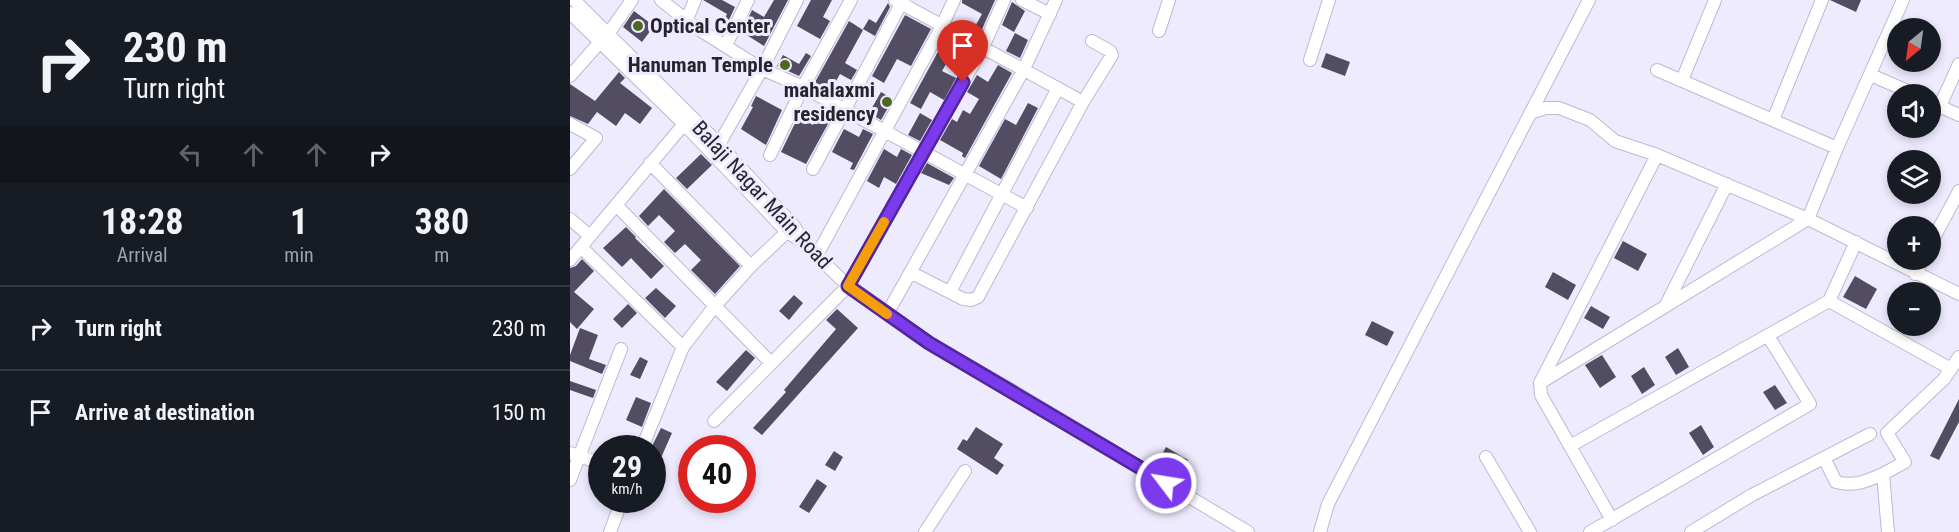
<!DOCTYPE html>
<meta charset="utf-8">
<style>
body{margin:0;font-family:"Roboto Condensed",sans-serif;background:#20242c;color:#f1f3f6;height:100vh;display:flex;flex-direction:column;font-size:22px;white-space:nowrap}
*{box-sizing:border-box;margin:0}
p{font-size:20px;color:#9ea1a6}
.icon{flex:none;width:33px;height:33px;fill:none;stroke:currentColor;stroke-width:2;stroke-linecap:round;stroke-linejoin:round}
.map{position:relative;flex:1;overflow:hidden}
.side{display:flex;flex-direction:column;background:#171b24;width:570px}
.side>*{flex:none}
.guide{background:#171b24;color:#f1f3f6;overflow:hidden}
.needle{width:39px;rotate:209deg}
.fabs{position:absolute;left:1317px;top:18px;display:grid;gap:12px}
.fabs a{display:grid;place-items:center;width:54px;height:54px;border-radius:50%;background:#171b24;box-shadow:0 3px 9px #0003;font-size:30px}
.speed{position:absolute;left:18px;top:435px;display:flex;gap:12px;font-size:30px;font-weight:700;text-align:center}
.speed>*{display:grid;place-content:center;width:78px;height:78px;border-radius:50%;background:#171b24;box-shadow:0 3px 9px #0003;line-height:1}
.speed small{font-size:15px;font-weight:400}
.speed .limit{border:9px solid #d22;background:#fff;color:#111}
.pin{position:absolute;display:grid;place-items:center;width:51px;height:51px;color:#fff;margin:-62px -26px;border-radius:50% 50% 50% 0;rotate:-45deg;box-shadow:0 0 6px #0007}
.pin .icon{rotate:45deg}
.me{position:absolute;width:66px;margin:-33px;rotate:301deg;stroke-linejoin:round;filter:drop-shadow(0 0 4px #0008)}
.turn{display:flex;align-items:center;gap:21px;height:126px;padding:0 24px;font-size:27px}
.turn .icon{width:78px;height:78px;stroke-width:2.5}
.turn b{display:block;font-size:42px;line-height:51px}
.lanes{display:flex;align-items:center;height:57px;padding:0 24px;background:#0003;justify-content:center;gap:30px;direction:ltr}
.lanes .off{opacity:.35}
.eta{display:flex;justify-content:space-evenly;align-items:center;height:102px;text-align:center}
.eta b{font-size:36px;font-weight:700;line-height:42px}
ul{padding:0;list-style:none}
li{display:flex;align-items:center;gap:18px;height:84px;padding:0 24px;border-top:2px solid #363941}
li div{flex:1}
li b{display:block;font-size:22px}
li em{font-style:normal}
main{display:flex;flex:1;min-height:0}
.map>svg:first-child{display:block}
</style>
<main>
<section class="side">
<div class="guide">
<div class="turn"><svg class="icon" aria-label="right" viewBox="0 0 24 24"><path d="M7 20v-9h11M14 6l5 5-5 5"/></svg><div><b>230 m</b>Turn right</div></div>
<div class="lanes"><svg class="icon off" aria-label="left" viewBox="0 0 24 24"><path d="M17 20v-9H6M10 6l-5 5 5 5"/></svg><svg class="icon off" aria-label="ahead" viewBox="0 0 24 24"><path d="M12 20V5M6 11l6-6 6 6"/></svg><svg class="icon off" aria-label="ahead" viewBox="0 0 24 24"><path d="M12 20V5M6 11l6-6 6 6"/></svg><svg class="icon" aria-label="right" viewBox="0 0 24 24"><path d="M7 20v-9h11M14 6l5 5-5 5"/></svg></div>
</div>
<div class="eta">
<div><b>18:28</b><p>Arrival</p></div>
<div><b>1</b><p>min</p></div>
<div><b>380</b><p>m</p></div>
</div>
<ul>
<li><svg class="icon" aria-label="right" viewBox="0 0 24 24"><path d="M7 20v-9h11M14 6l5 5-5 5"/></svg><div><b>Turn right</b></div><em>230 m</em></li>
<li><svg class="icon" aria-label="arrive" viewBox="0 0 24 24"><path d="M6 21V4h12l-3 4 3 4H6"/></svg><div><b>Arrive at destination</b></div><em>150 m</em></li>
</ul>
</section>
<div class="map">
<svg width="1389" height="532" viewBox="0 0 1389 532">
<rect width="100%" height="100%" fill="#efebff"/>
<path fill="#524d62" d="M133,0H152L165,7L158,22L154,20L157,14Z
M204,0H218L194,46L172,32L182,10L194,17Z
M241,0H262L253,17L260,21L250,39L227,26Z
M392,0H425L409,36L402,32L412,14L392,3Z
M1260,0H1291L1286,12Z
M442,2L455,11L444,32L432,25Z
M318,3L320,7L305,36L293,29L299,19L306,23Z
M64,11L84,26L72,42L53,27Z
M335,15L361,29L341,66L327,59L314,83L302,76Z
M279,21L293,30L275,63L287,70L281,80L270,74L260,92L244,84Z
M445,33L458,40L450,58L436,51Z
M376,37L401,51L394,64L380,57L372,71L386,78L374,100L360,92L351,109L340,103Z
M236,53L241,56L229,76L207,66L213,55L229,64Z
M756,53L780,62L775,76L751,67Z
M428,65L442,73L395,158L392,156L393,153L370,140L382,119L387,122L393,110L400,114L409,99L397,92L407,75L418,82Z
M49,72L55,78L50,83L82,108L70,124L55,113L46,126L27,112L18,124L0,116V84L25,101Z
M311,92L323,99L311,120L299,113Z
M186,96L212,110L196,145L171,129L183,107L181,106Z
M458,103L468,108L431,179L409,166L435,119L446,125Z
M255,108L264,113L236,164L211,152L228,117L243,125L246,119L248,121Z
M350,113L362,120L350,141L338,135Z
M274,129L289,137L293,129L303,134L284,170L280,169L283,163L262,152Z
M314,149L327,157L331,149L342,155L326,184L314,177L309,188L297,181Z
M131,154L142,165L117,189L106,178Z
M357,163L384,178L379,185L351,173Z
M94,189L170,266L145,294L121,270L131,260L115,244L105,253L94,242L105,231L89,215L78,226L69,216Z
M56,227L66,237L65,238L94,266L81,279L61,258L52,267L33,248Z
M1053,241L1077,254L1068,271L1044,258Z
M12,259L24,271L4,292L24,309L7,329L0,322V268L6,266Z
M983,272L1006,285L998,300L975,287Z
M1285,276L1307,289L1296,309L1273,297Z
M86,288L106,306L95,318L75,298Z
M224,295L233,303L219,320L209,311Z
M58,304L67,313L52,328L43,319Z
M1021,306L1040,317L1033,329L1014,318Z
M267,309L288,328L192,435L183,428L216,392L214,390L266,329L256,320Z
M802,321L824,332L817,346L795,335Z
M10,328L28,335L19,359L36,365L32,374L0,361V355Z
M1108,348L1119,367L1106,375L1095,357Z
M176,350L185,358L157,391L146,382Z
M1032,355L1046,377L1030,388L1015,365Z
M70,357L78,361L70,379L60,375Z
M1074,367L1085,385L1072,394L1061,376Z
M0,381L26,390L23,398L0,390Z
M1205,385L1217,403L1205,410L1193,392Z
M66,397L81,403L72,427L56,420Z
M1389,399V422L1369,460L1360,456Z
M1131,425L1144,447L1133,455L1119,433Z
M406,427L433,444L424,458L434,465L427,475L387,449L393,439L397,441Z
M91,428L102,433L82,478V446Z
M596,447L618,460L610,475L588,462Z
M264,451L273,457L265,471L255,465Z
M247,479L257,486L239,513L229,507Z"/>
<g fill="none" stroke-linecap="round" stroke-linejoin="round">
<defs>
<path id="minor" d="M4,0L149,144L224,226L234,243L278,286L359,343L431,384L678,532
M91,0L125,27L192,69L233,87L457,208
M325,0L513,102
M452,0L480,14
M0,13L114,124L217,232L230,240
M117,19L125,0
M589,31L599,0
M38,34L62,0
M156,45L178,0
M740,60L759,0
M1087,70L1267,148
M1301,75L1344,94
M0,76L30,42
M1112,80L1145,0
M1360,102L1389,115
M1370,106L1389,64
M960,113L976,108H989L1020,120L1045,141L1087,155L1238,219L1389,294
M1203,120L1252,0
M0,124L26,138L0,169
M149,144L192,69L227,0
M200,155L233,87L281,0
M80,163L181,266
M243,169L333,0
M47,206L200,362
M0,219L20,236
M1360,245L1389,191
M11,247L113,347
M247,255L372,26L384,0
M0,260L114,124
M342,273L393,299L401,300L408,297L513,102L542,55L540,51L522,41
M1345,274L1353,260
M380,292L488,88
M1259,301L1381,369
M1097,303L1157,184
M317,314L454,69L486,0
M970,383L1238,219L1267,148L1333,0
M144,421L278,286L413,47L434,0
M1000,446L1259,301L1286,242
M72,448L113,347L144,307L181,266L222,227
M0,453L32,464
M916,457L960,532
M1254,458L1266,482C1284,487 1297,481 1313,474L1318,532
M1313,474L1335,462L1317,433L1374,379L1389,357
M0,480L51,349
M1042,520L971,395L970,383L1087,155
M40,532L52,500
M355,532L395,471
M750,532L758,504L1019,0
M1020,532L1240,404L1198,336
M1121,532L1182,495L1300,434"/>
</defs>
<use href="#minor" stroke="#beb8d1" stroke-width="14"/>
<use href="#minor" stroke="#fff" stroke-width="12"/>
</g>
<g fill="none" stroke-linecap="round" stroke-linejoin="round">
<defs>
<path id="route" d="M393,82L278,286L359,343L596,483"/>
</defs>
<use href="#route" stroke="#51269a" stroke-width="15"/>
<use href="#route" stroke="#7c3aed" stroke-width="10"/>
<path stroke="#f59e0b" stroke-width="10" d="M314,222L278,286L317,314"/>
</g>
<g fill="#4b6a20" stroke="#efebff" stroke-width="2">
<circle cx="68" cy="26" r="6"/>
<circle cx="215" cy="65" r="6"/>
<circle cx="317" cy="102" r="6"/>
</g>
<g text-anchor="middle" stroke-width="6" stroke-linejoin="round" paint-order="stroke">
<g font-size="21" font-weight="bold" fill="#26242d" stroke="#efebff" text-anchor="end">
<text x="80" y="33" text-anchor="start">Optical Center</text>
<text x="203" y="72">Hanuman Temple</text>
<text x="305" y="97">mahalaxmi<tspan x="305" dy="24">residency</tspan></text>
</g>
<g font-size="21" fill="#26242d" stroke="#efebff">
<text transform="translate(192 195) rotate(47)" y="7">Balaji Nagar Main Road</text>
</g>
</g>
</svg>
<div class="fabs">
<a><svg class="needle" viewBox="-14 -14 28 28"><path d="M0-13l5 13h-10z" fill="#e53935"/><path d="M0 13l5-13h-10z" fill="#9ea1a6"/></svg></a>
<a><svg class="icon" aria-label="sound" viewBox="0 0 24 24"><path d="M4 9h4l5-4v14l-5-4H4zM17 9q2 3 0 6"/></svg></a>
<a><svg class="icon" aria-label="layers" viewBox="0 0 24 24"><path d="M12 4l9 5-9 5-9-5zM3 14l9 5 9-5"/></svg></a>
<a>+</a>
<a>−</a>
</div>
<div class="speed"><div>29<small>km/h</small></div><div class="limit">40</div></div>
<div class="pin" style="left:393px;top:82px;background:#d93025"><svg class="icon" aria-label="arrive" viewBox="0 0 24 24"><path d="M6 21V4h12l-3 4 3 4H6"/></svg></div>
<svg class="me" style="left:596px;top:483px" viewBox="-20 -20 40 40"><circle r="17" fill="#7c3aed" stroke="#fff" stroke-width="3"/><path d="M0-11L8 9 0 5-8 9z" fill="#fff"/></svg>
</div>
</main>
